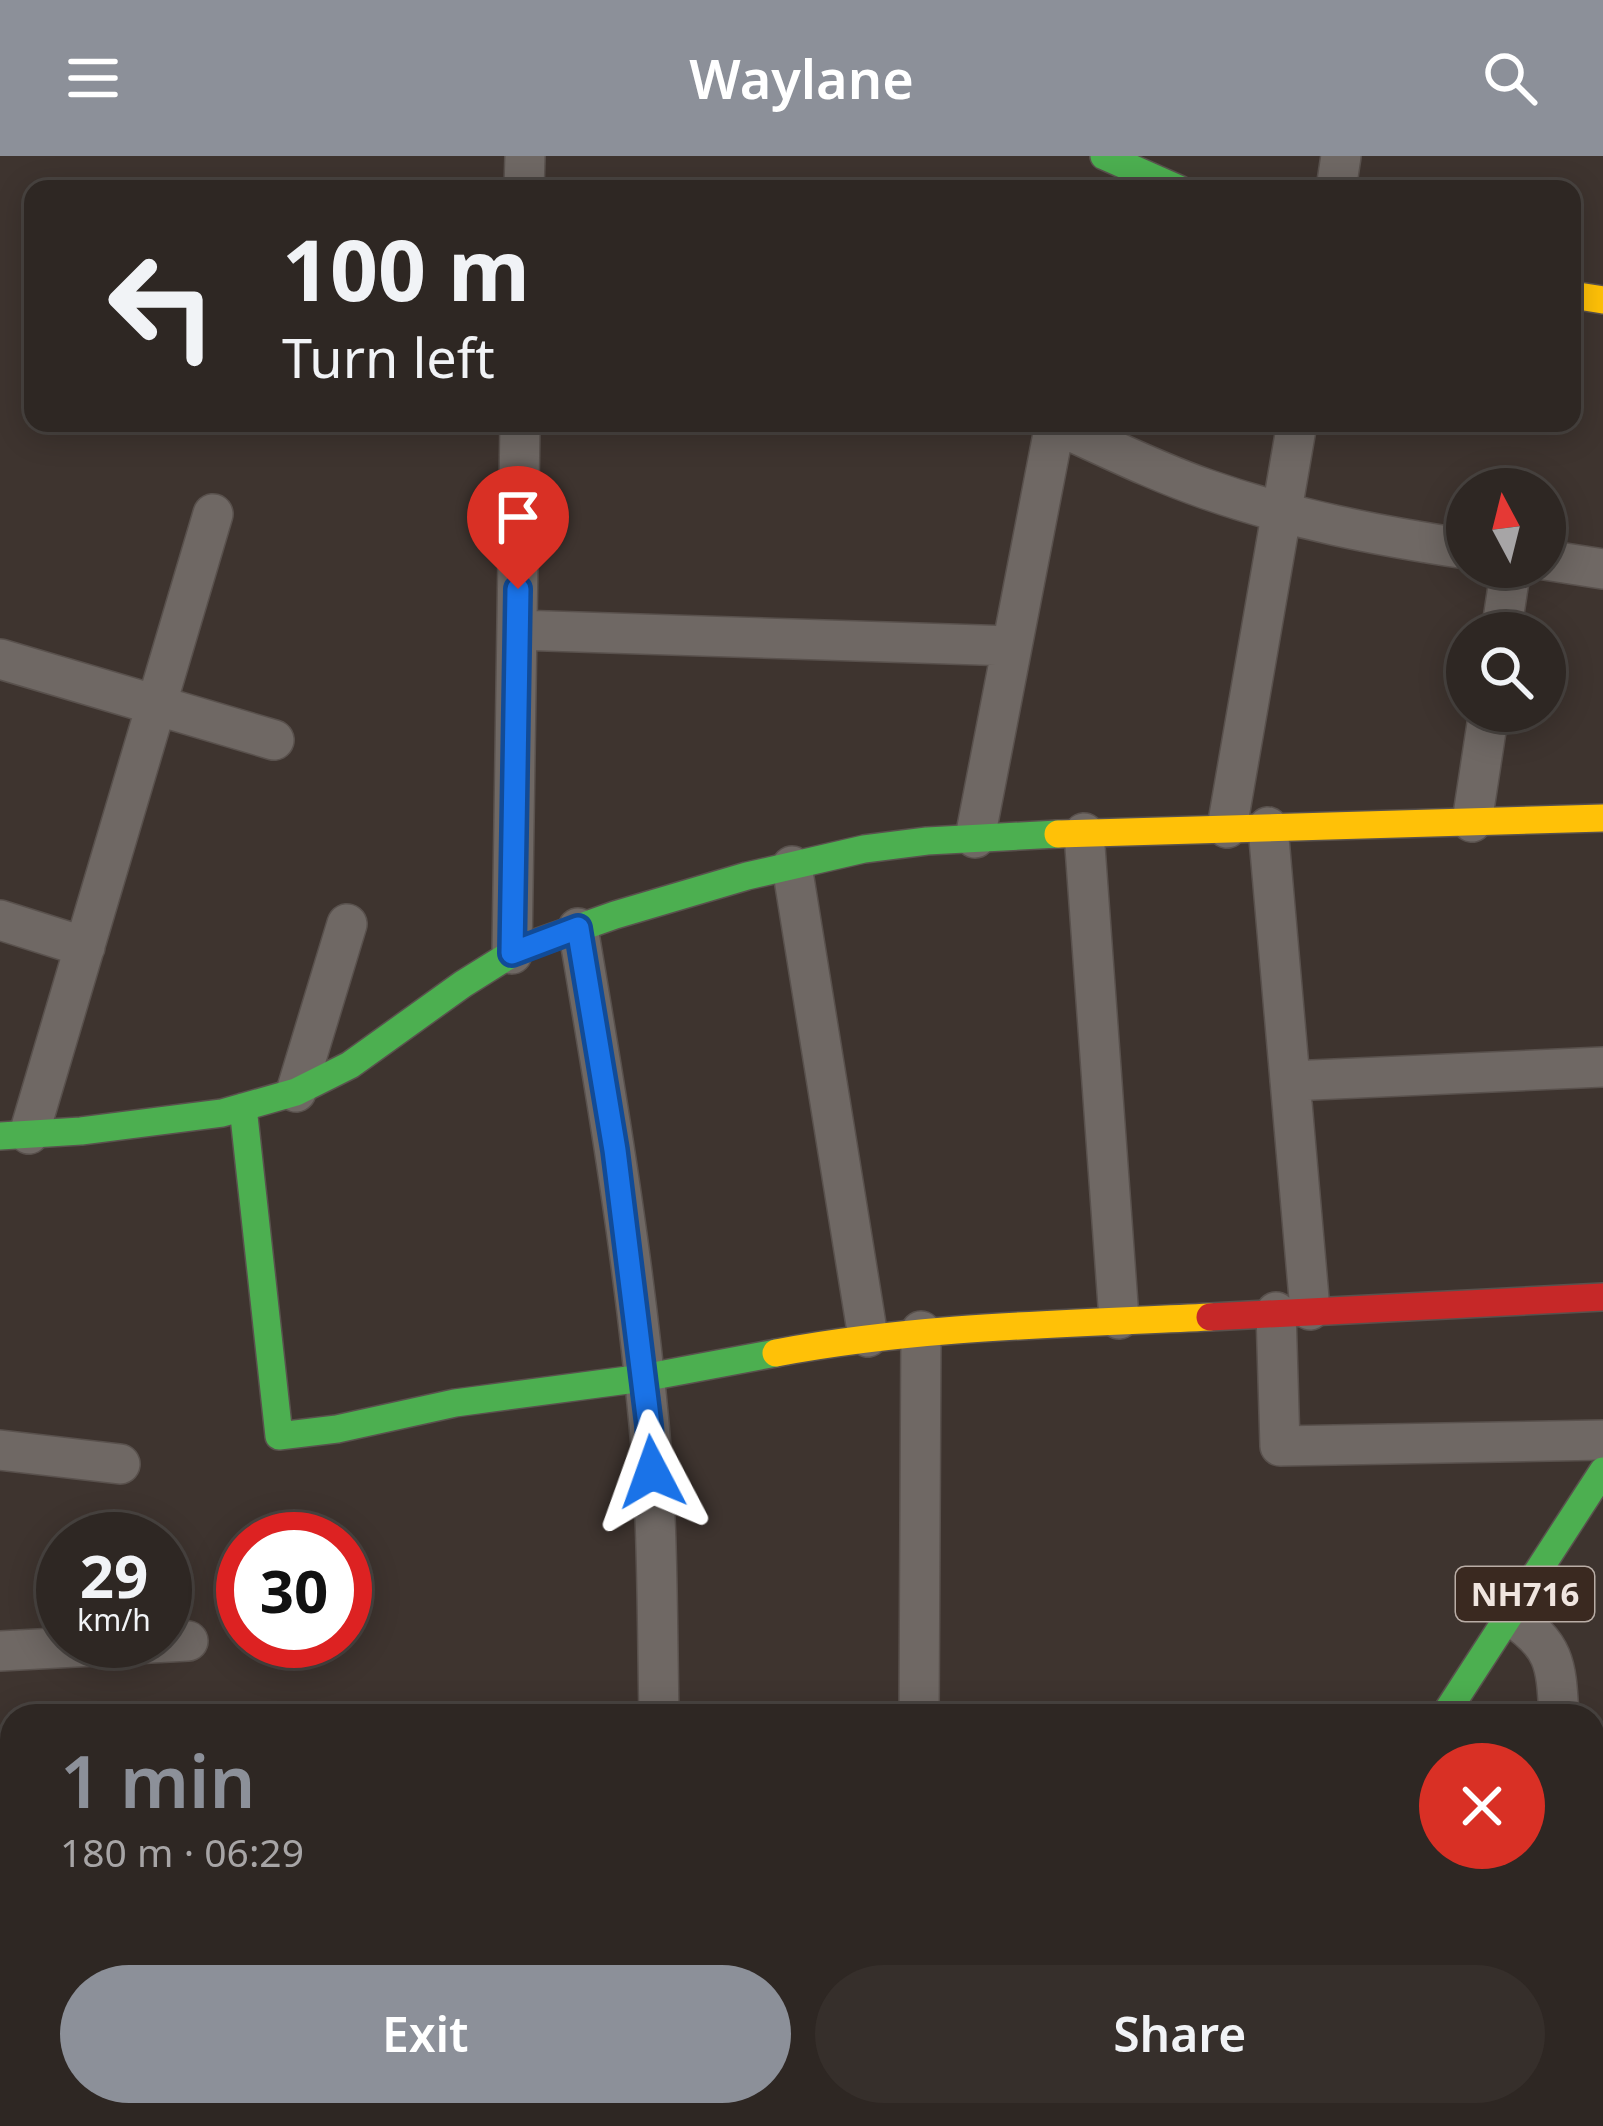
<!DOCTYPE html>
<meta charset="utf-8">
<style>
body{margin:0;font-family:"Noto Sans",sans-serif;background:#362f2b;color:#f1f3f6;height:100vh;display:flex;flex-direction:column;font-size:45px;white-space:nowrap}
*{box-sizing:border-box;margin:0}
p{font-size:39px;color:#a7a5a6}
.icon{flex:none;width:66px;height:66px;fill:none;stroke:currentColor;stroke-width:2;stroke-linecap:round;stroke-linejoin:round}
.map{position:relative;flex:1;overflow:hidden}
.side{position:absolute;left:0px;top:1548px;width:1605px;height:423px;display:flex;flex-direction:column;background:#2e2723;border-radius:36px 36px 0 0;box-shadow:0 6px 30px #0003,0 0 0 3px #494441}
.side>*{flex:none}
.guide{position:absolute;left:24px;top:24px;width:1557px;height:252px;border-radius:24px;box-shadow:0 6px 30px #0003,0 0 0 3px #494441;background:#2e2723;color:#f1f3f6;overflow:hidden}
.needle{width:78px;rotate:353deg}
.buttons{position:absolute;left:1446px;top:312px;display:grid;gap:24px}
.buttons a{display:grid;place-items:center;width:120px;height:120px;border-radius:50%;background:#2e2723;box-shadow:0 6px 30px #0003,0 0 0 3px #494441;font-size:60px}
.speed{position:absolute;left:36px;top:1356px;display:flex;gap:24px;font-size:60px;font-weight:700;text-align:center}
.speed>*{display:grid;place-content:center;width:156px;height:156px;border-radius:50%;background:#2e2723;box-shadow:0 6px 30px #0003,0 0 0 3px #494441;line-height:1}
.speed small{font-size:30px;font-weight:400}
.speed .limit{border:18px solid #d22;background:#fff;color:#111}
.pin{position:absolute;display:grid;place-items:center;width:102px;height:102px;color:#fff;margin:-123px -51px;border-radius:50% 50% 50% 0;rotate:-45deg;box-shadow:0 0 12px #0007}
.pin .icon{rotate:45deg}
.me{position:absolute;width:132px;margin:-66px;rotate:356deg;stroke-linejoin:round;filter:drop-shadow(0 0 9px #0008)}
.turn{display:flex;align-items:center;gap:42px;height:252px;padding:0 60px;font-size:54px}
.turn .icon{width:156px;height:156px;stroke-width:2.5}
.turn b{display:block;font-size:84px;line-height:102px}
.round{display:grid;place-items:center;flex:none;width:126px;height:126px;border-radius:63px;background:#362f2b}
.summary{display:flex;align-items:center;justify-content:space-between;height:204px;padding:0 60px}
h1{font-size:72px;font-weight:600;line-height:90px;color:#8c9099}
.action{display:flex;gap:24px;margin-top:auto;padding:24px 60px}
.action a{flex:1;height:138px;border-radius:72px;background:#8c9099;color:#fff;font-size:48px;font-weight:600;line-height:138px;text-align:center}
.action a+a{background:#362f2b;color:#f1f3f6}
header{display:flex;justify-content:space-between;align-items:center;height:156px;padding:0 60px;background:#8c9099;color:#fff;font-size:54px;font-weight:600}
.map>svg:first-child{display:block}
</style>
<header><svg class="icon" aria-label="menu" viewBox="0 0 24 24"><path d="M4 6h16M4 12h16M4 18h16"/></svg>Waylane<svg class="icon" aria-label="search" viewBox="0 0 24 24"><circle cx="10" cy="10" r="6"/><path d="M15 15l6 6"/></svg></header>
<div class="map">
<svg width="1603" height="1970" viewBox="0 0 1603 1970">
<rect width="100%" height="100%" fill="#3e342f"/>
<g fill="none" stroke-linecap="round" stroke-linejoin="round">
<defs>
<path id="street" d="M524,33L525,0
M1336,33L1341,0
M1053,267C1104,290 1154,315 1206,333C1291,363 1379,380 1467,393
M1545,404L1603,413
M517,474L1012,490
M1501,477L1511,411
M0,503L274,584
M1472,666L1489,555
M1268,671L1310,1154
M1227,672L1297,267
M1084,677L1119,1163
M975,682L1055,268
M792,710L868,1181
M0,764L85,791
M578,772C606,937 634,1102 649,1268C658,1365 657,1463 659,1560
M512,798L520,267
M1290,925L1603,911
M296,936L347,768
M29,978L213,358
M1276,1156L1280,1290L1603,1284
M0,1294L120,1308
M1511,1460C1556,1490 1556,1508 1559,1560
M0,1495L188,1485
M919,1560L921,1175
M0,1724L12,1725
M1561,1959L1562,1970"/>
<path id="fast" d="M1104,0L1179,33
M243,951L279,1280L337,1273L455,1247L643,1222L776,1197
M0,980L81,975L222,957L296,936L350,909L463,828L519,793L615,759L747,720L864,693L927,685L1058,678
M1444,1560L1603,1315"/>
<path id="slow" d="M1572,139L1603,144
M1058,678L1603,662
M776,1197C919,1170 1064,1168 1210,1161
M92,1970L129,1959"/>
<path id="jam" d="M1210,1161L1603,1141"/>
</defs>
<use href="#street" stroke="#59514d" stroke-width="42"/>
<use href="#fast" stroke="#59514d" stroke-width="30"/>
<use href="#slow" stroke="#59514d" stroke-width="30"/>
<use href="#jam" stroke="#59514d" stroke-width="30"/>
<use href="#street" stroke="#6f6864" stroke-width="39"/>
<use href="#fast" stroke="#4caf50" stroke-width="27"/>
<use href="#slow" stroke="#ffc107" stroke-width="27"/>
<use href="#jam" stroke="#c62828" stroke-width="27"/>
</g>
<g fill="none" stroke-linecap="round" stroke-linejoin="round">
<defs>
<path id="route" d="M518,433L512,797L578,772L615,994L649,1269L652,1316"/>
</defs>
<use href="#route" stroke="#114b97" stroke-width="30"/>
<use href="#route" stroke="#1a73e8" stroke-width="21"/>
</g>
<g text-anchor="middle" stroke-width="12" stroke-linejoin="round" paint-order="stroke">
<rect fill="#3a2920" stroke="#b9ada6" stroke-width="3" x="1456" y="1411" width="138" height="54" rx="9"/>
<g font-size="33" font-weight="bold" fill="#f0e5df">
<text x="1525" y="1450">NH716</text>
</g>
</g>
</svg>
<div class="buttons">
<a><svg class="needle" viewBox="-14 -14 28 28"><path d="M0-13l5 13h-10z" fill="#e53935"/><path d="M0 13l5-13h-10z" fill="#a7a5a6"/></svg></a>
<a><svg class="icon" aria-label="search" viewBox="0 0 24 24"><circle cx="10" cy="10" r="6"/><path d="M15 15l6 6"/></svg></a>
</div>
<div class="speed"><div>29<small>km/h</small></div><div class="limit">30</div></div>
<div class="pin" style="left:518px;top:433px;background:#d93025"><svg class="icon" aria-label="arrive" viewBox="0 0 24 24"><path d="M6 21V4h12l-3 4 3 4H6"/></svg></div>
<svg class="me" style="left:652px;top:1316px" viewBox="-20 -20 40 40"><path d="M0-17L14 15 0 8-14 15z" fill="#1a73e8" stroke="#fff" stroke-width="4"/></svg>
<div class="guide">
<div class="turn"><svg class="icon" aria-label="left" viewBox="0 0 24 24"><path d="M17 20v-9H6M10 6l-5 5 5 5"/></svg><div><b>100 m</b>Turn left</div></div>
</div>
<section class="side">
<div class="summary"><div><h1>1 min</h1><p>180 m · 06:29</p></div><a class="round" style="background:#d93025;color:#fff"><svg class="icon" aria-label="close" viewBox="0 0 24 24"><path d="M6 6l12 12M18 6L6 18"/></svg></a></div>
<div class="action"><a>Exit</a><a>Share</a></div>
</section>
</div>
